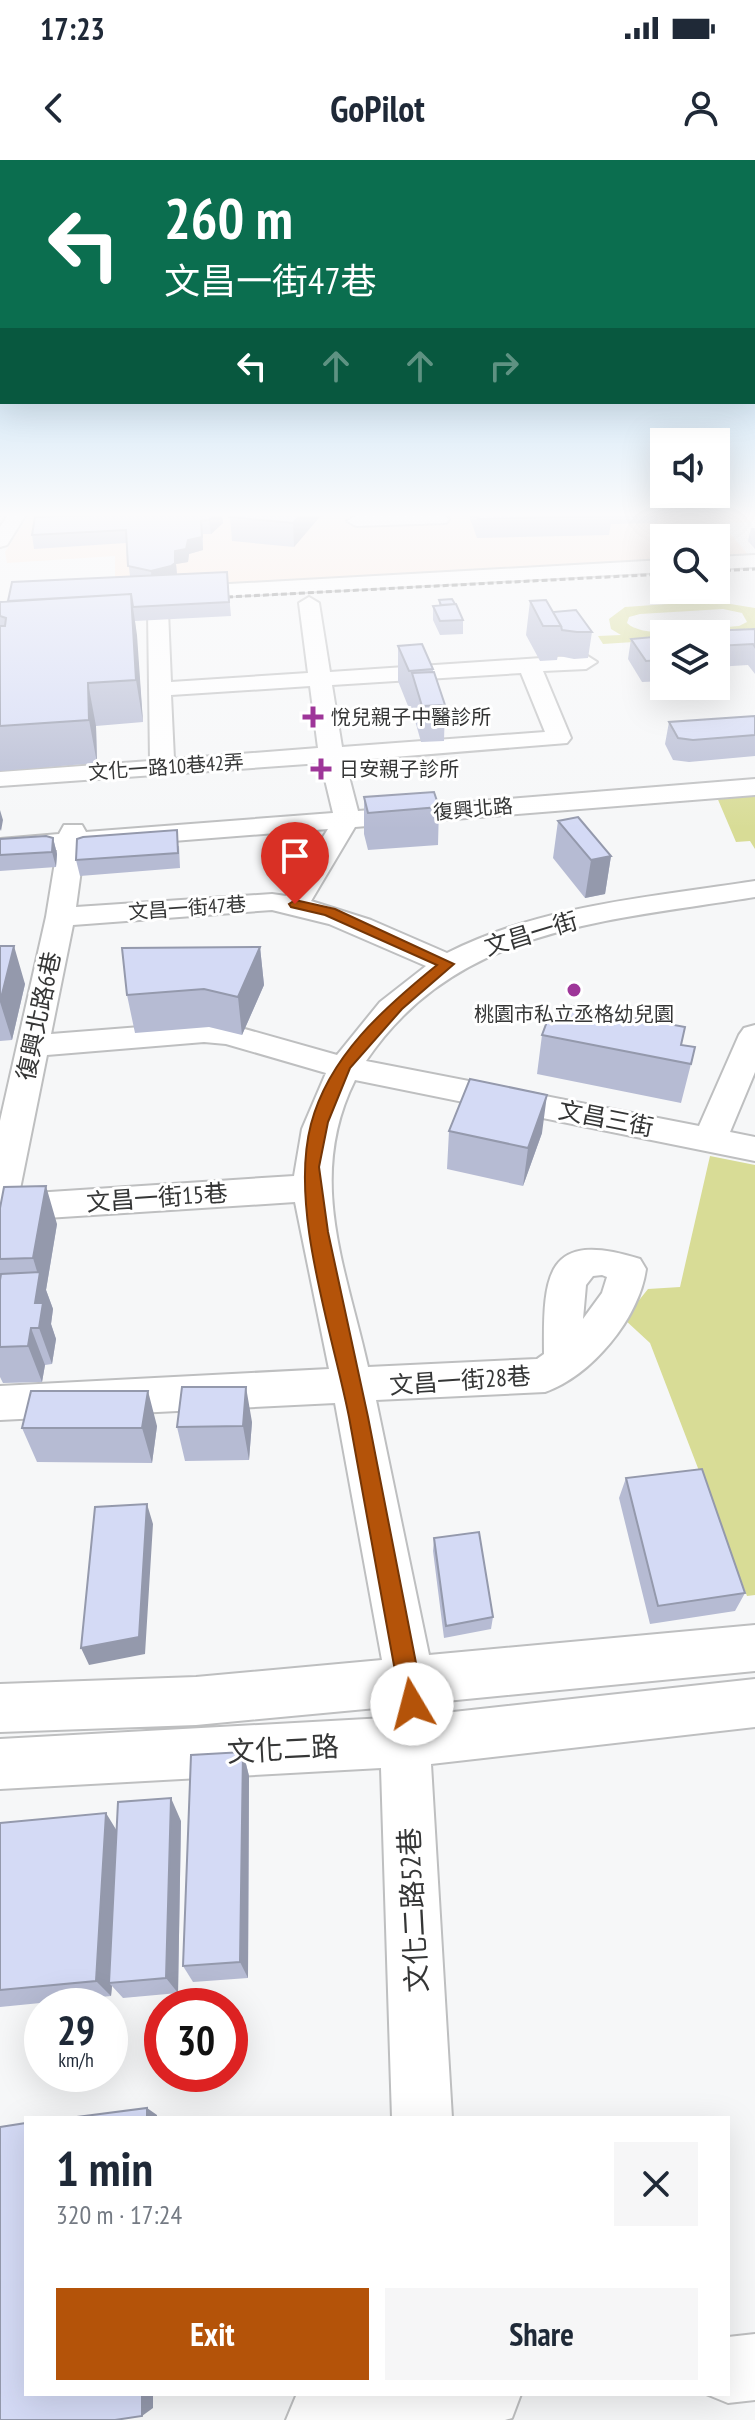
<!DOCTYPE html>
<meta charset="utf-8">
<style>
body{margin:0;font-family:"PT Sans Narrow","Noto Sans TC",sans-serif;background:#f6f6f7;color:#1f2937;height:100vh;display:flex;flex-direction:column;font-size:30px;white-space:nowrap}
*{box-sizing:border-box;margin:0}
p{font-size:26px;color:#747a83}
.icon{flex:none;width:44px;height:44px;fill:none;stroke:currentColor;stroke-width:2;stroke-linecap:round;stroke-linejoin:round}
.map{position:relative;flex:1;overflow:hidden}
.panel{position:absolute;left:24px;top:1956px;width:706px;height:280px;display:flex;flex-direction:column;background:#fff;border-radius:0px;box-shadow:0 8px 32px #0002}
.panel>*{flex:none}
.banner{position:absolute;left:0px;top:0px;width:756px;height:244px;box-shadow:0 8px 32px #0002;background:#0b6e4f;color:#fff;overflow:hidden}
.fabs{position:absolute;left:650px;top:268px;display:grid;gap:16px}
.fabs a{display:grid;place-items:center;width:80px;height:80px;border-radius:0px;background:#fff;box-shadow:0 8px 32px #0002;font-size:40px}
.speed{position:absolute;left:24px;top:1828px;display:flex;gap:16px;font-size:40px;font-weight:700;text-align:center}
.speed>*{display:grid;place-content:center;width:104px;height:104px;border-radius:50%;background:#fff;box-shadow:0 8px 32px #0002;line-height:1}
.speed small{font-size:20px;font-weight:400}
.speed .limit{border:12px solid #d22;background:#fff;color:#111}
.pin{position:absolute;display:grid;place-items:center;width:68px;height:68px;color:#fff;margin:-82px -34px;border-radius:50% 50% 50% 0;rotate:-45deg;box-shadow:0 0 8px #0007}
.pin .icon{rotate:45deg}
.me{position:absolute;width:88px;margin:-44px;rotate:352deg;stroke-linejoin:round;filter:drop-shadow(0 0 6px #0008)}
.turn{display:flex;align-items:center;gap:28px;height:168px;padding:0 32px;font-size:36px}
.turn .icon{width:104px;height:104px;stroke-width:2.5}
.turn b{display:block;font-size:56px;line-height:68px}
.lanes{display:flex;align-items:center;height:76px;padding:0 32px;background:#0003;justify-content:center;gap:40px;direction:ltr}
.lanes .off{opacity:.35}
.round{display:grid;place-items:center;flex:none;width:84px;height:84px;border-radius:0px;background:#f6f6f7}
.head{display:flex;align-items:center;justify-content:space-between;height:136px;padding:0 32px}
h1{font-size:48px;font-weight:700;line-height:60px}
.button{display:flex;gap:16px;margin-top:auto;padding:16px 32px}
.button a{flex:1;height:92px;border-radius:0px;background:#b45309;color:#fff;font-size:32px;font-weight:700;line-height:92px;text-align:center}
.button a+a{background:#f6f6f7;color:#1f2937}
.status{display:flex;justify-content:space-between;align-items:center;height:56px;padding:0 40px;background:#fff;direction:ltr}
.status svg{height:22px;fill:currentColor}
header{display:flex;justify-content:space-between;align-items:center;height:104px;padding:0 32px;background:#fff;font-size:36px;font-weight:700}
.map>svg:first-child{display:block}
</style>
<div class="status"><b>17:23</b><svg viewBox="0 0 49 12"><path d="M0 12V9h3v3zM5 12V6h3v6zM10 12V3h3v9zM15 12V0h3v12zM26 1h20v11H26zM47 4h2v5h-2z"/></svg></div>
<header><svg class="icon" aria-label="back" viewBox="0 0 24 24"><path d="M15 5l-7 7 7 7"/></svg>GoPilot<svg class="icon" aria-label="person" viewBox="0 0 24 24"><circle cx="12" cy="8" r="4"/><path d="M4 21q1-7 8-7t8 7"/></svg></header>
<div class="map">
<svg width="755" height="2260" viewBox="0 0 755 2260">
<rect width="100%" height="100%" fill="#f6f7f8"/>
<path fill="#fee8db" d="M30,353H755V361L722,364L751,398L716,399V378H664V402L115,431V396L7,403L5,392Z"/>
<path fill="#d8dc96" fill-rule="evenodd" d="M712,441L755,448V475L664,474V480L603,484L598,476L621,475L611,469L609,459L625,447ZM723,449L742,453L747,462L739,466C713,468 645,481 627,463L629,457L640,454Z
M755,631V689L750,681L736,682L716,635Z
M710,996L755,1005V1435L747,1436L650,1183L624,1159L648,1129L680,1127Z"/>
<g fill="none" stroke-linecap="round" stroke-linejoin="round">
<defs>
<path id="minor" d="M9,353H27L7,385L0,387V367Z
M37,353H101L92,358L45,359L39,358Z
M440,354L449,359L446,363L356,366L347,361L356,356Z
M755,395V407L716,409V397Z
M664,400V412L176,439L166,433L176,427Z
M309,437L319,443L330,512L586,495L597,502L586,509L543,511L571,578L567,583L345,601L358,651L755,619V635L355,667L311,741L371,760L447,793C542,745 652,737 755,721V737C609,761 457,766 366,901L699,966L739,875L744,868L755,865V912L730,972L755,977V1001L355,920C306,1018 346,1108 368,1207L537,1199L544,1194C543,1114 546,1069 640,1099L646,1109C639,1159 591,1216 545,1232L376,1240L429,1495L755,1465V1511L436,1542L435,1554L755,1519V1567L431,1604L452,1958H392L381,1608L0,1629V1579L385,1558L387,1547L196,1565L0,1572V1524L196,1517L382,1500L335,1243L0,1260V1226L329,1209L295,1042L0,1061V961L46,757L57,690L0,695V679L59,674L64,665H82L86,672L333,653L321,603L0,626V612L150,601L148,451L151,447H165L168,451L171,522L308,513L299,443ZM521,513L545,572L342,587L332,525ZM310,526L318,588L174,599L171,535ZM328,669L286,736L272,734L76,747L84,688ZM272,750L329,764L426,806L380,842L337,895L227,864L204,862L51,874L73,765ZM204,882L226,884L326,913L302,969L294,1016L19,1034L47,895ZM602,1115L607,1117L602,1133L583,1159L586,1125L593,1116Z
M755,2174V2240L728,2243L706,2234H728V2177Z
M302,2234H521L512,2258L505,2260H286L296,2236Z"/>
</defs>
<use href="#minor" stroke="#bebfc0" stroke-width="4"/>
<use href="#minor" fill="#fff" fill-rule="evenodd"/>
<path stroke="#6a6b6b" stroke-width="3" stroke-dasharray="6 3" stroke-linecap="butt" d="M716,411L755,409
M209,438L664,414"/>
</g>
<path fill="#b6bbd3" d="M143,353L223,363L211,374H203V390L189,394L188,402L176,404L177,414L227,412L231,456L135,461L143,562L96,566L97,603L0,611V442L130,416L126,383L34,389L32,375Z
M323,353L294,387L232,381L230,357Z
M468,353H659L657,363L611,364L609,375L477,378Z
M751,368H755V389L748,381Z
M439,440L463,460V474L440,475L433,460V446L439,445Z
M530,441L592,472L588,498L574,499L559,496L558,495L557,500L540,501L526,475Z
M755,469V514L748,505L716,507V474H664V521L642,522L628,499L631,479L663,476V473Z
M398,486L433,509V512L445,545L444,581L421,582L411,546H408L398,521Z
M755,556V596L689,602L673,600L665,584L669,562Z
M364,637L439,647L438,685L368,690L364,674Z
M558,661L611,696L605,734L585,738L553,698Z
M53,678L57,694L56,707L0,711V679Z
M179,686L180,708L80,716L76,700Z
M0,786L25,824L12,880L0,881Z
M260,787L264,825L242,875L209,867L135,873L127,835Z
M542,875L691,904L681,943L537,914Z
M449,971L542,973L523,1026L447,1009Z
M0,1048L57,1064L46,1130L53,1149L51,1164L56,1179L52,1204L45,1205L42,1222L3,1223L0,1217Z
M252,1262L249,1300L185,1301L177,1267Z
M157,1266L152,1303L37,1302L22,1268Z
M626,1318L745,1433L735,1451L650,1464L619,1338Z
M434,1378L493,1457L491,1469L444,1478L433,1391Z
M243,1592L249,1616L248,1818L193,1822L183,1806Z
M181,1661L178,1833L123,1838L112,1826L111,1836L0,1847V1663L117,1670Z"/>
<path fill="#9499ac" d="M218,353H222L223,363L211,374L209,360Z
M302,353H323L294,387L293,363Z
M201,361L203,390L189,394L188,402L176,404L177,416L152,424L151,411L188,380Z
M131,434L137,475L143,562L136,520Z
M88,523L96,566L97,603L89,560Z
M0,650L3,660L1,671L0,669Z
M53,678L57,694L56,707L52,692Z
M611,696L605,734L585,738L591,700Z
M14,786L25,824L12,880L0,842Z
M260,787L264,825L242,875L238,837Z
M547,935L542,973L523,1026L528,988Z
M46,1026L57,1064L46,1130L53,1149L51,1164L56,1179L52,1204L39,1168L35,1143L39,1118L33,1098Z
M31,1168L45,1205L42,1222L28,1186Z
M246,1227L252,1262L249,1300L243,1266Z
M148,1231L157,1266L152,1303L142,1268Z
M147,1344L153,1364L145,1494L89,1505L81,1488Z
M243,1592L249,1616L248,1818L240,1802Z
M171,1638L181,1661L178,1833L166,1818Z
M106,1653L120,1676L109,1823L112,1826L111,1836L96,1821Z
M147,1948L157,1955V1958H147Z
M142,2234H153V2248L142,2256Z"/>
<path fill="#d4daf5" stroke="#9499ac" stroke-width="2" d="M143,353H218L209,360L201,361L202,377L188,380L186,389L175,391V403L171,406L151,411L128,406L126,370L32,375L35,357Z
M234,353H302L293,363L230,357Z
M475,353H610L612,356L478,359Z
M227,412L229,442L133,447L131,434L8,441L12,422Z
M131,434L136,520L88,523L89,560L0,566V466H5L6,458L0,456V442Z
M452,439L455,444L441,445L439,440Z
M546,440L561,466H543L530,441Z
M456,444L463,460L440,461L433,446Z
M576,450L592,472H577L562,470L561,466L553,452Z
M755,469V487L753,484L716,486V474L663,473Z
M664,476V500L646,501L631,479Z
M422,484L433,509L409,511L398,486Z
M434,512L445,545L422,546L412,513Z
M755,556V575L693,580L678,578L669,562Z
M434,632L439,647L368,653L364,637Z
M578,657L611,696L591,700L558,661Z
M177,670L178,693L76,700L77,679L83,677Z
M46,676L53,678L52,692L0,695V679Z
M0,786H14L0,842Z
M260,787L238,837L204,829L127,835L122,788Z
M572,846L685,867L681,885L695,887L691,904L542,875L548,859L567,863Z
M470,919L547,935L528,988L449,971Z
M46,1026L33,1098L0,1099V1048L4,1027Z
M40,1112L35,1143H43L39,1168H31L28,1186L0,1187V1120L1,1114Z
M182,1227H246L243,1266L177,1267Z
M31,1231H148L142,1268H22Z
M702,1309L745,1433L658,1446L626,1318Z
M147,1344L139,1477L81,1488L95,1347Z
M479,1372L493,1457L446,1466L434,1378Z
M243,1592L240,1802L183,1806L191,1595Z
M171,1638L166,1818L109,1823L118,1642Z
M106,1653L96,1821L0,1830V1663Z
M147,1948V1958H69Z
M26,1963V2234H142V2256L115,2260H0V1967Z"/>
<linearGradient id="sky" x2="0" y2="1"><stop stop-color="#93c8ee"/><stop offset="0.53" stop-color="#fbfbfc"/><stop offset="1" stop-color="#fbfbfc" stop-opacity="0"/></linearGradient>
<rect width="755" height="669" fill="url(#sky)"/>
<path fill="#b45309" stroke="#753606" stroke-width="2" d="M295,740L335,749L454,804L402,849L350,908L328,962L319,1007L328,1072L368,1257L424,1544L421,1552L412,1555L404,1552L401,1544C383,1448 367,1352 349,1257C332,1171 289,1048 311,964C329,896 384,848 437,805L325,755L291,747L289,744Z"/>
<g fill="#9e3699" stroke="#fff" stroke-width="3">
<path d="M309 545h8v8h8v8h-8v8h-8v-8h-8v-8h8z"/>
<path d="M317 597h8v8h8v8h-8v8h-8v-8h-8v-8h8z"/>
<circle cx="574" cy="830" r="8"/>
</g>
<g text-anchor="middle" stroke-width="6" stroke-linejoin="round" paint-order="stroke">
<g font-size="20" fill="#353636" stroke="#fff" text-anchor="start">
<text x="331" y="564">悅兒親子中醫診所</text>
<text x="339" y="616">日安親子診所</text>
<text x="574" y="861" text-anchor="middle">桃園市私立丞格幼兒園</text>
</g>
<g font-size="20" fill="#353636" stroke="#fff">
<text transform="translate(166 607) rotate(-4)" y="7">文化一路10巷42弄</text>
<text transform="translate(473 649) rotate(-5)" y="7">復興北路</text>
<text transform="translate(187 748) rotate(-4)" y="7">文昌一街47巷</text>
</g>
<g font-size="24" fill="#353636" stroke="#fff">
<text transform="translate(531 774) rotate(-17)" y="8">文昌一街</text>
<text transform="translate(39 856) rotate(-78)" y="8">復興北路6巷</text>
<text transform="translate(606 959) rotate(11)" y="8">文昌三街</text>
<text transform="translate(157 1038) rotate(-4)" y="8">文昌一街15巷</text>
<text transform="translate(460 1221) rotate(-4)" y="8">文昌一街28巷</text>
</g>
<g font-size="28" fill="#353636" stroke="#fff">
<text transform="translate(283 1589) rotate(-3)" y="10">文化二路</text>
<text transform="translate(413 1750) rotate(-93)" y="10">文化二路52巷</text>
</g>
</g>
</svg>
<div class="fabs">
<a><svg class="icon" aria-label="sound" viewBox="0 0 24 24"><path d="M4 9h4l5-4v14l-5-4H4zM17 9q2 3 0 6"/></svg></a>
<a><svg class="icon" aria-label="search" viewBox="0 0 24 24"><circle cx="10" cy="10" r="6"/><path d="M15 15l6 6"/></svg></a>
<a><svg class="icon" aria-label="layers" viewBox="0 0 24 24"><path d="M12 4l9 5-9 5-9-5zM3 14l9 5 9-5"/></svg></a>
</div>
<div class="speed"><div>29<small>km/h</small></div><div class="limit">30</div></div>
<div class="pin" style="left:295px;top:744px;background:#d93025"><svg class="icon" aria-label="arrive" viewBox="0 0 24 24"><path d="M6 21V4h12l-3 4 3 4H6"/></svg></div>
<svg class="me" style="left:412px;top:1544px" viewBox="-20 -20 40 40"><circle r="19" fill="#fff"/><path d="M0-13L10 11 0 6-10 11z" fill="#b45309"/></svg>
<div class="banner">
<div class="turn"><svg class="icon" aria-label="left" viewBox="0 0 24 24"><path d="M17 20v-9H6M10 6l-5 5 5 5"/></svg><div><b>260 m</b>文昌一街47巷</div></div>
<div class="lanes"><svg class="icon" aria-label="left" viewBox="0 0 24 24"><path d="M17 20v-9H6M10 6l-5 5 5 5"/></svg><svg class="icon off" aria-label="ahead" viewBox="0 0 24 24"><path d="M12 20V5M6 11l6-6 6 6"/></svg><svg class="icon off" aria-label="ahead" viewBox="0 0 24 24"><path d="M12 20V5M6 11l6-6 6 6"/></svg><svg class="icon off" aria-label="right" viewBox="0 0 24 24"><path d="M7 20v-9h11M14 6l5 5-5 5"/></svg></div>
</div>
<section class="panel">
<div class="head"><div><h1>1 min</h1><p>320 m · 17:24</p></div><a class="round"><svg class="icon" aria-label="close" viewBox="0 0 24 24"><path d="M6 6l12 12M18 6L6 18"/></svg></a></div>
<div class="button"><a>Exit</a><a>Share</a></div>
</section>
</div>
